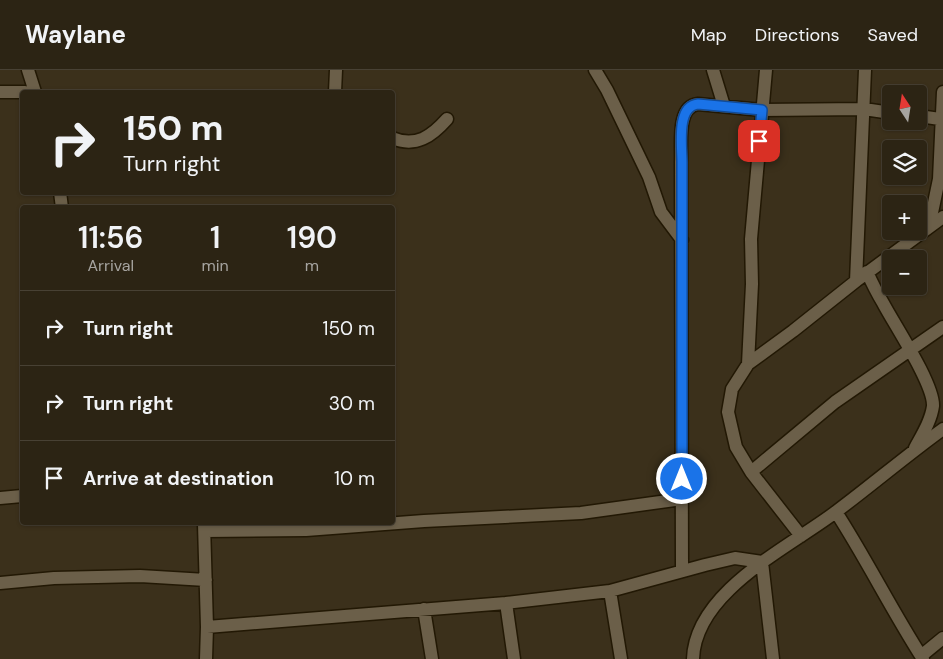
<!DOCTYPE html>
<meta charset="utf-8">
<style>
body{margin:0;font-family:"DM Sans",sans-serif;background:#383022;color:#f1f3f6;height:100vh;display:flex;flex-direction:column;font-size:19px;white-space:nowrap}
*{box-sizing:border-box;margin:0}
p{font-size:16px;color:#a6a4a0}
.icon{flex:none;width:28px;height:28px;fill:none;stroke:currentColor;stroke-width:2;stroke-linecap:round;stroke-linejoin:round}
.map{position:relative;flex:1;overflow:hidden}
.sheet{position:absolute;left:20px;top:135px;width:375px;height:320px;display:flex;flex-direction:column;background:#2c2414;border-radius:5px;box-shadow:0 1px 4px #0004,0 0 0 1px #484134}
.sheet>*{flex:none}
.top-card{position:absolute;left:20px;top:20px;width:375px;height:105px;border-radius:5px;box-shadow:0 1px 4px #0004,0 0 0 1px #484134;background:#2c2414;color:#f1f3f6;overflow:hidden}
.needle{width:32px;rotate:348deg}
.tools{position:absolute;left:882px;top:15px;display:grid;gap:10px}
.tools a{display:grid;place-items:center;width:45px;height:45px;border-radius:5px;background:#2c2414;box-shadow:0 1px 4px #0004,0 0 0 1px #484134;font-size:25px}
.pin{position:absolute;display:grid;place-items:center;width:42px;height:42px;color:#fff;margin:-21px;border-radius:10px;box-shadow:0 2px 8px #0006}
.me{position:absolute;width:55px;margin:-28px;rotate:0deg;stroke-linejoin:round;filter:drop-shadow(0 0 4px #0008)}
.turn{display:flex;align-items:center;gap:18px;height:105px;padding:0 20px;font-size:22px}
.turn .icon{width:65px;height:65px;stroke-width:2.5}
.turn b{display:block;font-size:35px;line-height:42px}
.eta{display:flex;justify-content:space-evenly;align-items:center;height:85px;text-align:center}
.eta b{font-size:30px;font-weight:600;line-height:35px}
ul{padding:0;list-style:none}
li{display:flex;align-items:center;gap:15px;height:75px;padding:0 20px;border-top:1px solid #484134}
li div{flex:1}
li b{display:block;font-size:19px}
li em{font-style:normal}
header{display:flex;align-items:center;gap:30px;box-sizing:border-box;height:70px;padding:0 25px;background:#2c2414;border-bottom:1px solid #484134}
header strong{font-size:24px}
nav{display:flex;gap:28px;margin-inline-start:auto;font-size:18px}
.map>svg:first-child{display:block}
</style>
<header>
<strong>Waylane</strong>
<nav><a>Map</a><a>Directions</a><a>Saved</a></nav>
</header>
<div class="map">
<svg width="943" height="589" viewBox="0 0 943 589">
<rect width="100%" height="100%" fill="#3b301b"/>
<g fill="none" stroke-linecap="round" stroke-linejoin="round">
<defs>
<path id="minor" d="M28,0L35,22
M595,0L607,20L649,107L661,142L682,170
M713,0L724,36
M0,22H25
M335,22L336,0
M919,46L940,49
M392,68C416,78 432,66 447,49
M60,122L62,138
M929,157L939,109L943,22
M867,202C872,213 877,223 883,233C894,254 934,314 933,336C931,351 922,365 915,378
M856,211L865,0
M748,294L752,214L751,169L766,0
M751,402L835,332L943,257
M0,428L22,426
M836,442C867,490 892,541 923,589
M204,454L207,557L206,589
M205,461L306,460L424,451L581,443L682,429
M801,466L751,402L736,377L728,342L732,319L748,294L793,261L856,211L943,147
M682,501L681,92C682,76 676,36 698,34L762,40L864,39L891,43
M0,513L54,508L140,506L206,510
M610,521L621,589
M506,533L514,589
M424,539L432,589
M207,557L506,533L610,521L705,495L735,488L762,492L773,589
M921,586L943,568
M693,589C695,521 790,477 837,441C873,414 907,385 943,359"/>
</defs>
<use href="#minor" stroke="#221804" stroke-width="15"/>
<use href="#minor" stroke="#6b5f49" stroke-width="12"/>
</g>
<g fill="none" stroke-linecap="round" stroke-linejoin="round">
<defs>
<path id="route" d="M682,409V92C682,76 676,36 698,34L762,40L759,71"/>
</defs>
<use href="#route" stroke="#114b97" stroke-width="12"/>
<use href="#route" stroke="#1a73e8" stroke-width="9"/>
</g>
</svg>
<div class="tools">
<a><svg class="needle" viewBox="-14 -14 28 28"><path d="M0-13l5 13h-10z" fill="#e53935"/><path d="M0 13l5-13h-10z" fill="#a6a4a0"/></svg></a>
<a><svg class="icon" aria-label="layers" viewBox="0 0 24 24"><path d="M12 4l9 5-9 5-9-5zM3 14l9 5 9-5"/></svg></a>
<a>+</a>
<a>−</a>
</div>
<div class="pin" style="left:759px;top:71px;background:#d93025"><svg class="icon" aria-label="arrive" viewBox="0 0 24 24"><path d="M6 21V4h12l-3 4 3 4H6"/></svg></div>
<svg class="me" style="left:682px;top:409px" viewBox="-20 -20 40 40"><circle r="17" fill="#1a73e8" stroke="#fff" stroke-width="3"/><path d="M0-11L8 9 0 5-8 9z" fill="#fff"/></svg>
<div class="top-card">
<div class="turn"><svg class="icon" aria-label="right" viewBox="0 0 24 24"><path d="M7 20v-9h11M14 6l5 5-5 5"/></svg><div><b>150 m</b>Turn right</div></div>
</div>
<section class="sheet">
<div class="eta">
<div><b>11:56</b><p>Arrival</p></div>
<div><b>1</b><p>min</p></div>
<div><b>190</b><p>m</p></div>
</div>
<ul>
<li><svg class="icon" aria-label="right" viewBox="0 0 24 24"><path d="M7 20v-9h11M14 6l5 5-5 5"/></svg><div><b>Turn right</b></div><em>150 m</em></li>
<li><svg class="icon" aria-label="right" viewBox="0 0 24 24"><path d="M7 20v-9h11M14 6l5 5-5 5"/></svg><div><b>Turn right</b></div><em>30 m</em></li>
<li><svg class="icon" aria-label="arrive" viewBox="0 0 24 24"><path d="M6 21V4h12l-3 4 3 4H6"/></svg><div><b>Arrive at destination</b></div><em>10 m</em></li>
</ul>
</section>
</div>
